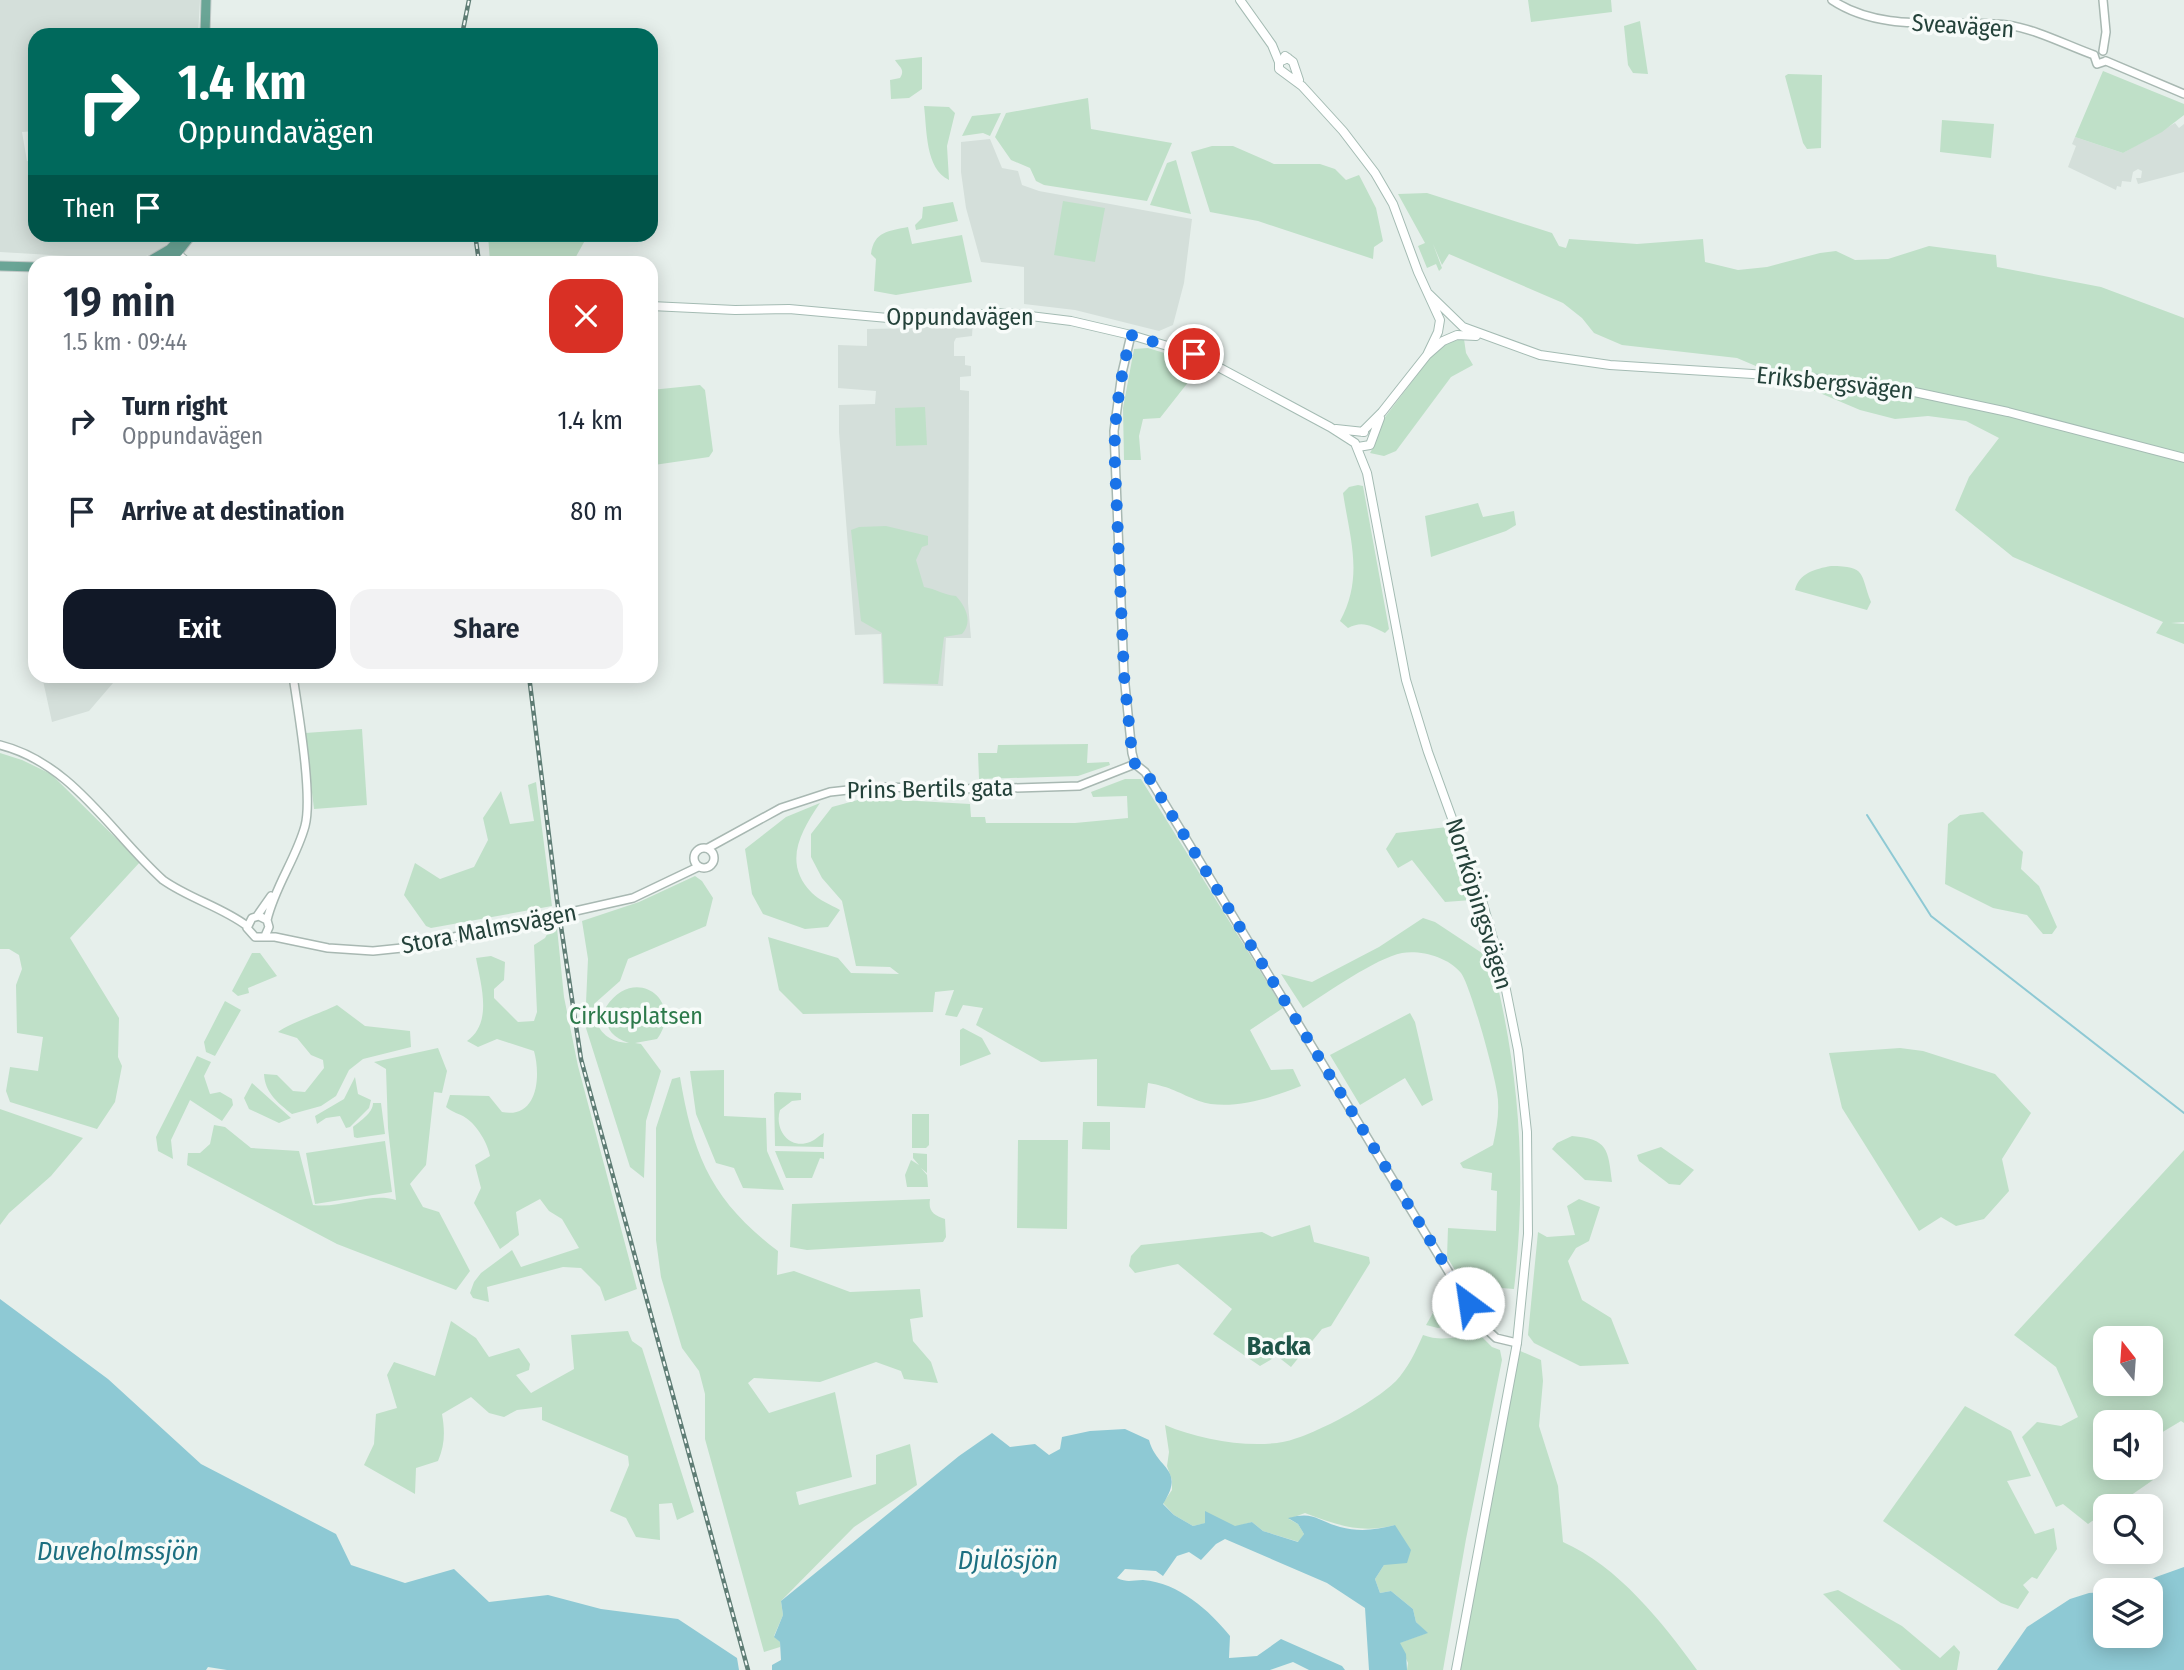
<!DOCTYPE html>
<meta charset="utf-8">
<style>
body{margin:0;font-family:"Fira Sans Condensed",sans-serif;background:#f2f2f3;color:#1f2937;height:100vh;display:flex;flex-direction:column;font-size:26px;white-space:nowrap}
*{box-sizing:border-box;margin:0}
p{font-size:23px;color:#747a83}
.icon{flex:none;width:38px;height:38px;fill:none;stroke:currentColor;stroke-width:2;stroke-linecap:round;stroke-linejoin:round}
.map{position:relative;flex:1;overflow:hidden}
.panel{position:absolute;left:28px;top:256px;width:630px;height:427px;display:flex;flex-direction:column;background:#fff;border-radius:21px;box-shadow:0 4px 18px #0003}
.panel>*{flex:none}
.hud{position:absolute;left:28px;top:28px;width:630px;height:214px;border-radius:21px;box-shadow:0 4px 18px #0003;background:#00695c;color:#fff;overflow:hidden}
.needle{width:46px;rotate:343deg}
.controls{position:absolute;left:2093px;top:1326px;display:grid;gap:14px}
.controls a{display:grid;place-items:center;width:70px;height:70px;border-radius:14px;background:#fff;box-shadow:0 4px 18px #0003;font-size:35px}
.pin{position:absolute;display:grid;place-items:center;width:60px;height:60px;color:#fff;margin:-30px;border:4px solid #fff;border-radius:50%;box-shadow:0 2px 7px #0007}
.me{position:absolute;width:77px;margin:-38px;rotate:329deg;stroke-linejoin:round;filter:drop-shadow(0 0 5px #0008)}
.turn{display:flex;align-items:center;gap:24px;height:147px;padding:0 35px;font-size:32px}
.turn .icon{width:91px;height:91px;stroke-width:2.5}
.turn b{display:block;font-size:49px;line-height:60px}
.then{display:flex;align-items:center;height:66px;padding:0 35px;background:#0003;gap:14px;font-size:26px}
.round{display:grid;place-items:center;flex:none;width:74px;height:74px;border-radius:21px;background:#f2f2f3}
.head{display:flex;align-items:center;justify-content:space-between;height:119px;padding:0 35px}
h1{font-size:42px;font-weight:600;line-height:52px}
.cta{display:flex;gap:14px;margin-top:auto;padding:14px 35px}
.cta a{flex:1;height:80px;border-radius:21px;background:#111827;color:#fff;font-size:28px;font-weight:600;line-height:80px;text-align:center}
.cta a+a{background:#f2f2f3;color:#1f2937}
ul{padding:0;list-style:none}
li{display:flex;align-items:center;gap:21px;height:91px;padding:0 35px}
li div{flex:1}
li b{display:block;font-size:26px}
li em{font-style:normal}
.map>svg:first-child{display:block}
</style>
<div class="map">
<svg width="2184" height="1670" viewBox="0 0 2184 1670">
<rect width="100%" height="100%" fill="#e6efeb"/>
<path fill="#d4dfda" d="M0,0H200L198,35H35V131L22,132L27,161L35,162V234L175,235V238L156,252L136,260L0,252Z
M2175,123L2179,128L2184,124V172L2138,184L2136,178H2141L2142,171L2138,169L2133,172L2131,182L2122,181L2121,187L2117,186L2116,190L2068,167L2076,146L2072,144L2075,137L2123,153Z
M990,139L1002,168L1018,171L1022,185L1039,191L1192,219L1184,283L1173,325L1159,331L1075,310L1024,304V267L981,262L966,208L961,172V142Z
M973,320L972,336L956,338L954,342V356H965V365L971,366V376L960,377V390L969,391L968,603L971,638H946L943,686L883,684L881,634L855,635L839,432V405L875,404L876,391L838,388V345L867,346V329L920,328Z
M42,676H119L89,711L52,722Z"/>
<path fill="#bfe0c8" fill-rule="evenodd" d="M1528,0H1611L1612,12L1531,22Z
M1640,21L1648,74L1633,73L1628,65L1624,26Z
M922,57V89L909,98L891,99L890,80L900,78C906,69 898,66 895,60Z
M2103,71L2184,104V115L2162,132L2123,153L2075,137Z
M1788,74L1822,75L1821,148L1807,149L1803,143L1785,76Z
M1088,98L1091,129L1172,143L1147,201L1044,185L1036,181L1030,168L1011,160L995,137L1006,113Z
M924,106L949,107L955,113L947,146L949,180C925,169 927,129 924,106Z
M1001,113L990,136L983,133L962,136L972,116Z
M1942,120L1994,124L1991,158L1940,152Z
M1212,146H1233L1274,164H1320L1335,169L1346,180L1359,175L1376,208L1383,241L1374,247L1373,259L1258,221L1210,212L1191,152Z
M1176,160L1191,214L1150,205L1167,163Z
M1427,193L1552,233L1559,246L1566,248L1569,239L1637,244L1703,239L1705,262L1738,270L1767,267L1820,253L1836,251L1855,260L1888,259L1929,246L1996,255L1997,267L2101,287L2184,318V622L2171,623L2184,624V644L2156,633L2163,622L2013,557L1955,510L1969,477L1999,438L1966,421L1928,416L1895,419L1860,410L1737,358L1622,345L1594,333L1582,318L1563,303L1449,254L1442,265L1433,244L1442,268L1439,271L1436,264L1427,268L1418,246L1425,243L1398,194Z
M1063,201L1105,208L1095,262L1054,255Z
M953,202L958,221L916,230L915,225L922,218L923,207Z
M908,227L912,244L962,235L972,282L896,295L874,291L876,259L871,254C874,231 889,231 908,227Z
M488,235V234L588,235L573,262H490Z
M1464,339L1466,353L1473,365L1451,377L1396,451L1384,456L1370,453L1375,444L1379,425L1436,350L1447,342Z
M1148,348L1174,356L1193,376L1160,418L1143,419L1139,436L1141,460H1124L1123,408L1134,349Z
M700,385L705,390L713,451L709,457L654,465L651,463V390Z
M925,407L927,445L896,446L895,408Z
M1358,485L1363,486L1389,629L1385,633C1371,626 1363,620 1348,628L1340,621C1364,577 1350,539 1343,493L1349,487Z
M1478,503L1483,517L1514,511L1516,525L1506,531L1431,557L1425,516Z
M886,526L928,536V545L922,547L916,560L924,587C936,589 944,595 956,596C966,607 973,622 962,634L944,637L938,684L884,683L882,633L861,621L851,530L859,527Z
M1831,566C1867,566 1860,574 1871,602L1867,610L1795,590C1799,573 1815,569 1831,566Z
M362,729L367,805L314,809L305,733Z
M1088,744L1087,763L1109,762L1110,765L1078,776L979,779L978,753H997L998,745Z
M0,753L22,760L51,774L140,862L70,938L119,1018L118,1057L122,1066L115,1102L97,1129L10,1102L6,1091L10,1067L38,1071L43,1037L17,1033L16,985L22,969L19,955L9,949H0Z
M1125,779H1141L1283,1008L1250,1030L1271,1070L1293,1069L1301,1086C1274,1097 1229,1112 1199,1101C1178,1093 1172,1087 1148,1083L1145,1108L1097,1106V1059L1041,1062L976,1025L983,1008L963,1005L957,1017L945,1015L954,990L935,992L933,1012L803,1014L779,990L768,937L838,958L851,973L899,974L890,967L856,966L842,901L822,878L811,857V834L832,807L865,798L970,804L971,817H985L986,823H1075L1128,818L1127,796L1093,797L1091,792Z
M536,782L552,906L431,928L426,926L404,895L415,863L440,879L474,867L488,840L483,818L501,791L510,824L534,821L528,785Z
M820,803C801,831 782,863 812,893C819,900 831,905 840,910L828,927L805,929L763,914L752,894L745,849L786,817Z
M1983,812L2023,852L2021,869L2039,886L2057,927L2052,934H2043L2027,915L1993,908L1945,884L1948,824L1960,815Z
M1447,827L1472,900L1445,902L1412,860L1398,868L1386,849L1396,833Z
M695,876L702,881L713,898L706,926L628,959L620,981L594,1004C594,1028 605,1042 629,1043C610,1037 604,1026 606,1007C635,963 685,1001 657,1039L635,1043L641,1044L661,1071L646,1121L644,1178L630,1167L585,1025L588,959L582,921L639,902Z
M1423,918L1435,922L1491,959C1520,1069 1527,1176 1514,1289L1464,1285L1447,1257L1448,1228L1496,1231L1497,1191L1491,1190L1492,1173L1463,1168L1460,1163L1493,1145C1497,1127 1500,1110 1497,1092C1494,1072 1471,987 1461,973C1448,957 1421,950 1402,953C1376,958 1327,993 1303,1008L1281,974L1312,982L1379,947Z
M557,928L564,997L578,1066L637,1289L605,1301L600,1287L581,1268L563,1267L487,1287L489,1302L473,1298L470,1293L474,1282L481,1273L512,1250L521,1267L579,1248L562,1219L549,1211L540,1199L516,1212L519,1235L500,1249L474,1203L481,1188L475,1165L490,1156C488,1144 477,1125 466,1118C459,1113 453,1113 446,1107L450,1095L489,1096L502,1112C538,1119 541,1076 534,1051L497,1039L478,1047L467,1041C493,1023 481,985 476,958L491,956L505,962L504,980L494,989V998L518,1022L534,1021L537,1012L534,945L545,938L550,929Z
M252,953H260L277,976L248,988L249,993L238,996L232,991Z
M225,1001L241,1010L215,1056L206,1052L204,1042Z
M337,1005L365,1026L410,1031L411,1047L363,1059L349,1070L336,1096L321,1106L292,1114C278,1103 265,1093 264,1074L277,1075L293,1091L305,1092L324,1068L323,1060L311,1055L297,1038L278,1032C290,1023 321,1013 337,1005Z
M1410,1013L1415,1022L1433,1100L1422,1106L1405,1078L1360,1105L1330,1055Z
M963,1028L982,1038L991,1054L960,1066V1030Z
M438,1048L447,1071L442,1093L434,1092L426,1165L410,1184L423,1207L439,1212L470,1271L456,1290L337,1244L187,1165L188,1153H200L210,1144L214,1125L225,1127L251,1148L299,1151L313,1205C341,1209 369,1192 396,1200L388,1128L386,1069L374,1062Z
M1900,1048L1923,1051L1995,1074L2031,1113L2002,1159L2009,1191L1984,1219L1956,1226L1941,1217L1919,1231L1842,1108L1829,1053Z
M197,1056L211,1062L204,1076L210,1094L220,1092L232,1099L233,1105L222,1121L190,1100L171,1140L173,1159L158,1151L156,1137Z
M724,1070V1116L766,1118L767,1151L784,1190L743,1188L734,1168L716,1163L696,1114L690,1071Z
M355,1077L358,1094L371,1100L369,1108L350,1127L346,1128L340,1116L326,1118L317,1124L315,1116L344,1099Z
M680,1077C693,1156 712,1201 778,1251L777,1275L794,1271L850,1292L920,1289L923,1317L910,1319L913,1341L931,1362L938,1383L904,1379L901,1371L876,1362L820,1382L754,1378L748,1383L769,1413L835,1392L852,1477L796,1492L799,1505L876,1484V1455L910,1444L917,1485L854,1527L781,1601L783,1615L774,1636L780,1642V1647L764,1652L705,1439V1394L699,1371L682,1348L661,1277L656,1240V1128L672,1079Z
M252,1083L291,1118L279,1123L249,1109L244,1098Z
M776,1092L801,1093V1100L792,1101L780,1110C774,1129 789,1150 810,1142C816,1140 819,1135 824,1133L823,1147L775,1146L774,1094Z
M373,1103H381L385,1134L357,1138L354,1137L353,1127C360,1121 373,1113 373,1103Z
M0,1109L83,1138L51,1176L9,1213L0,1225Z
M912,1114H929V1145L926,1148H912Z
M1083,1122H1110V1150L1082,1149Z
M1572,1136C1608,1139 1608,1149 1612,1182L1585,1180L1552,1149L1557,1143Z
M1018,1140H1068L1067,1229L1017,1228Z
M385,1141L392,1192L315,1204L306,1153Z
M1661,1147L1694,1170L1680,1185L1669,1184L1639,1161L1637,1155Z
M2184,1150V1423L2181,1421L2151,1439V1423H2105V1468H2146L2153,1480L2114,1507H2105V1512L2088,1524L2063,1504L2056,1507L2022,1437L2037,1422L2061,1426L2078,1417L2056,1367L2014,1335ZM2105,1339H2151V1384H2105Z
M775,1151L824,1152V1159L820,1158L812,1178H786Z
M913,1153L927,1154V1173L921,1168L927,1175L928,1187H907L905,1175L911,1160L919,1165L913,1158Z
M930,1199C928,1212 934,1215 945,1219L946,1237L943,1242L807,1250L790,1247L792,1204Z
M1579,1199L1600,1207L1589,1241L1576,1248L1568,1261L1582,1300L1611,1318L1629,1364L1580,1366L1534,1343L1528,1335L1538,1232L1547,1237L1575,1235L1567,1206Z
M1310,1225L1314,1242L1369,1257L1370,1263L1331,1326L1322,1329L1291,1367L1277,1356L1260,1366L1213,1334L1232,1309L1178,1264L1135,1273L1129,1266L1131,1256L1141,1245L1262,1232L1272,1237Z
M1453,1292L1470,1322L1438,1328L1426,1325L1444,1294Z
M451,1321L476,1338L489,1357L519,1348L530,1364L529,1370L516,1375L531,1393L574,1369L571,1335L628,1331L632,1341L642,1348L694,1512L677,1520L672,1503L659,1504L660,1540L636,1537L626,1518L610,1511L629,1465L628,1456L542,1420V1407L517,1410L504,1417L489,1413L471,1397L442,1414C445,1431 445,1445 438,1461L416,1468L415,1494L364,1465L374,1444L376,1414L397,1408L387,1375L394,1362L435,1376Z
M1477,1332L1492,1347L1500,1350L1502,1360L1466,1539L1443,1670H1407L1408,1663L1399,1643L1427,1633L1416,1622L1413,1609L1391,1591L1380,1593L1375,1579L1384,1565L1395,1525C1361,1534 1337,1525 1305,1513L1289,1519L1298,1524L1304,1534L1299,1542L1263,1531L1252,1522L1235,1527L1205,1512L1206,1523L1193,1526L1174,1515L1163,1503L1172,1490V1480L1167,1466L1169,1452L1165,1425C1198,1439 1241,1447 1277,1443C1307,1440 1374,1403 1396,1381C1408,1368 1416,1351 1423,1335C1441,1342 1460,1337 1477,1332Z
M1518,1350L1541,1360L1543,1381L1539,1426L1558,1486L1563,1542C1618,1566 1663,1623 1697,1670H1460Z
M1965,1406L2011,1431L2031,1476L2007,1481L2035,1534L2054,1528L2057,1549L2037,1579L2032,1577L2023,1585L2029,1592L2018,1609L2001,1603L1883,1521Z
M1838,1590L1902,1626L1940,1658L1954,1645L1960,1652L1957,1670H1901L1823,1594Z"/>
<path fill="#8ec9d4" d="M0,1299L108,1379L201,1464L336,1534L351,1565L405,1583L454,1569L489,1602L548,1595L601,1609L678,1619L737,1658L739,1670H227L208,1667L206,1670H0Z
M1125,1429L1149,1440C1157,1470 1186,1468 1163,1504L1174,1515L1193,1526L1205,1523V1511L1235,1526L1252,1522L1263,1531L1298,1542L1304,1534L1298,1524L1288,1518C1314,1511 1316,1520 1340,1527C1359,1532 1376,1530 1395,1525L1411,1550L1407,1563L1384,1565L1375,1579L1380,1593L1391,1591L1413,1609L1416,1622L1428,1633L1400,1643L1406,1654L1407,1670H1369L1365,1608L1327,1583L1225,1539L1216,1544L1201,1560L1189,1552L1177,1556L1163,1576L1156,1571L1125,1569L1117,1578C1128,1583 1132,1580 1143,1580C1179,1583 1209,1610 1230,1636L1229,1658L1257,1656L1281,1639L1342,1666L1345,1670H1309L1293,1662L1270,1670H772V1665L781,1660L780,1642L774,1637L783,1615L781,1601L959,1456L992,1433L1010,1447L1035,1444L1049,1455L1060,1449L1062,1437L1090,1431Z
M2184,1567V1670H1997L2027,1627L2070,1599L2089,1593L2105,1592V1636H2151V1591H2130L2156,1577Z"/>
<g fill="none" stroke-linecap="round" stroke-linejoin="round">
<path stroke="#8ec9d4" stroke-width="2" d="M1867,815L1931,916L2184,1113"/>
<defs>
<path id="tertiary" d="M1832,0C1883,34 1949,19 2007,25C2036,29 2066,45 2094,55
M2103,51L2106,32L2103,0
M2094,55L2097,64L2106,61
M2106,61L2184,94
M1131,335L1122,373L1114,431L1124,675L1132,753L1135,764L1145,772L1154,786L1479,1322L1496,1338L1517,1343
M0,745C72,763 111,833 163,880C190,899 222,907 247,926
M694 858a10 10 0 1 1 20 0a10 10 0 1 1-20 0Z
M708,848L781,808L830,792L875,787L981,789L1079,786L1135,764
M571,912L633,898L698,867
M257,916L271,896
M267,920C275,886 296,859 305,826C313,796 298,710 293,676
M265,936L269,927L267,920L259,916L252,918L247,928L255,937H275L328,948L373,951L402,948L552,916"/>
<path id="secondary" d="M1240,0L1272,45L1279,62
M1285,56L1293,62L1299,80
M1288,58L1279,62V69L1302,86L1343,131L1375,173L1393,204L1418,272L1440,320L1438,332L1427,355
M173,250L187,262
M1429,294L1463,327L1540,355L1610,365L1800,377L1891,387L2008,412L2184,458
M651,306L735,310L789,309L888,318L1006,313L1071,321L1131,335L1194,354L1330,427L1355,443L1367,473L1406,680L1428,752L1483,904L1502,970L1518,1050L1527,1132L1528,1234L1517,1343L1456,1670
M1336,429L1364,432
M1362,432L1382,412L1427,355L1443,341L1457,335L1476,336
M1358,447L1370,445L1380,418"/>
<path id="primary" d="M205,35L206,0
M148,262L170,249L184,234
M162,262L178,252L192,234
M0,266L35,267"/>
</defs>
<use href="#tertiary" stroke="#a8b8b2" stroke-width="10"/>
<use href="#secondary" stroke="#a4bbb3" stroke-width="10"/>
<use href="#primary" stroke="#c2cac8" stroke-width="11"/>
<use href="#tertiary" stroke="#fff" stroke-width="7"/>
<use href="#secondary" stroke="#fff" stroke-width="8"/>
<use href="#primary" stroke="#6aa596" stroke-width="9"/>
<defs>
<path id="rail" d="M462,35L469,0
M475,234L479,262
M529,676L557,900L581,1059L748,1670"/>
</defs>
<use href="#rail" stroke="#5f7d75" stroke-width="4.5"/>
<use href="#rail" stroke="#f7fbf9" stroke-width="2" stroke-dasharray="5" stroke-linecap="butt"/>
<defs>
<path id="tertiary-bridge" d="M552,916L571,912"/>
</defs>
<use href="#tertiary-bridge" stroke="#a8b8b2" stroke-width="10" stroke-linecap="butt"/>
<use href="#tertiary-bridge" stroke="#fff" stroke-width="7"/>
</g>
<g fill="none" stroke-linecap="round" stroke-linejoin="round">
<path stroke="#1a73e8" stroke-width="12" stroke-dasharray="0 21.6" d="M1194,354L1131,335C1120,379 1113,420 1115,465L1124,675L1132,753L1135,764L1150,779L1468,1303"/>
</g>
<g text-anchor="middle" stroke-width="7" stroke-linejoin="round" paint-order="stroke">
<g font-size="24" fill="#24423a" stroke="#f7fbf9">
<text transform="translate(1963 26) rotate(4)" y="8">Sveavägen</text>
<text x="960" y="325">Oppundavägen</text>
<text transform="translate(1835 383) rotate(6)" y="8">Eriksbergsvägen</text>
<text transform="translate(930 789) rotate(-1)" y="8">Prins Bertils gata</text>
<text transform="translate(1479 904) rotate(73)" y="8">Norrköpingsvägen</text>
<text transform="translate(489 929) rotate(-11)" y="8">Stora Malmsvägen</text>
</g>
<g font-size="24" fill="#2d7a4b" stroke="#f7fbf9">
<text x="636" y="1024">Cirkusplatsen</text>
</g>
<g font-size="26" font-weight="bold" fill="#1f5548" stroke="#f7fbf9">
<text x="1279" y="1355">Backa</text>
</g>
<g font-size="26" font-style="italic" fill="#1c6f80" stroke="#f7fbf9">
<text x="118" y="1560">Duveholmssjön</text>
<text x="1008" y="1569">Djulösjön</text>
</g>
</g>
</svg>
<div class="controls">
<a><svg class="needle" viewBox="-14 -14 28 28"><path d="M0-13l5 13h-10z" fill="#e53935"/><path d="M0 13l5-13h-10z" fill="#747a83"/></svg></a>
<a><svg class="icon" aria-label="sound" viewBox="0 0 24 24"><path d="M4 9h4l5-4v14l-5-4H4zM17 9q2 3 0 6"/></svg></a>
<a><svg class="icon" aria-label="search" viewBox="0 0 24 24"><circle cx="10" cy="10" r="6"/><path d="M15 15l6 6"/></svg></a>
<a><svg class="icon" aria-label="layers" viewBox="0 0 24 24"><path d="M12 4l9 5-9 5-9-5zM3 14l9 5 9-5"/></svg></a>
</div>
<div class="pin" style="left:1194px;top:354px;background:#d93025"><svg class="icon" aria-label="arrive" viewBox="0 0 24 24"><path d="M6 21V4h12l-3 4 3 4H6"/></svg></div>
<svg class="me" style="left:1468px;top:1303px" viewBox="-20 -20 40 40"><circle r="19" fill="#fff"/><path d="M0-13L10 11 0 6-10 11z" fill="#1a73e8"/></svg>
<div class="hud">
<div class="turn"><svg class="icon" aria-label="right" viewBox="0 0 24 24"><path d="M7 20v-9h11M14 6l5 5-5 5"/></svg><div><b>1.4 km</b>Oppundavägen</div></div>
<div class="then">Then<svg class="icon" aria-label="arrive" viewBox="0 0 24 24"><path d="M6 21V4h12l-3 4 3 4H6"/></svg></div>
</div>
<section class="panel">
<div class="head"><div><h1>19 min</h1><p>1.5 km · 09:44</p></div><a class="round" style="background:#d93025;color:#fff"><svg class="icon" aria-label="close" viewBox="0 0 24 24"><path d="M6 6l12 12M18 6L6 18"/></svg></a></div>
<ul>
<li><svg class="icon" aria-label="right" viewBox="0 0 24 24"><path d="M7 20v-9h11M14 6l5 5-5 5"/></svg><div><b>Turn right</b><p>Oppundavägen</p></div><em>1.4 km</em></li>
<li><svg class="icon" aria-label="arrive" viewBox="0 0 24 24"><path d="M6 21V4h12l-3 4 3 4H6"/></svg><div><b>Arrive at destination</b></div><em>80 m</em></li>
</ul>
<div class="cta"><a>Exit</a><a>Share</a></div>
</section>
</div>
